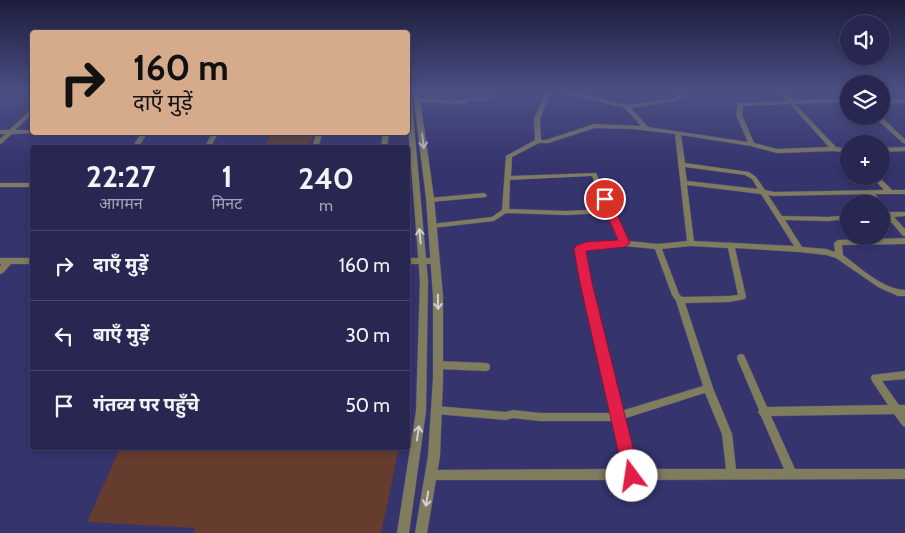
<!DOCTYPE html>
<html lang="hi">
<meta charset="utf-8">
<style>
body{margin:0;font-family:Cabin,"Noto Sans Devanagari",sans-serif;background:#34335c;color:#f1f3f6;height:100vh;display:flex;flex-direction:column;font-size:19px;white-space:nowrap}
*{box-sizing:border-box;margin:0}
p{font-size:16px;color:#a5a5b8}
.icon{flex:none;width:28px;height:28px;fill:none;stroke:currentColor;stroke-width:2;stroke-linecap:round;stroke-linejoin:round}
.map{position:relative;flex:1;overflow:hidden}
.side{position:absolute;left:30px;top:145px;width:380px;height:305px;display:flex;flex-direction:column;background:#282752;border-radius:5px;box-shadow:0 2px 8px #0003,0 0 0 1px #444469}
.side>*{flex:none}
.guide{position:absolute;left:30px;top:30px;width:380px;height:105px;border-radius:5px;box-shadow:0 2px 8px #0003,0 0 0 1px #444469;background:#d6ab8b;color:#111;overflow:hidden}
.buttons{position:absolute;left:840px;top:15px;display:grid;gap:10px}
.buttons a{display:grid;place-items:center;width:50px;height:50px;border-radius:50%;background:#282752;box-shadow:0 2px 8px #0003,0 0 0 1px #444469;font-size:25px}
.pin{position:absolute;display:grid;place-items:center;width:42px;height:42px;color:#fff;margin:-21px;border:2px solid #fff;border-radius:50%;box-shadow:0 1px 5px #0007}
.me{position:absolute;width:55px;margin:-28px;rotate:346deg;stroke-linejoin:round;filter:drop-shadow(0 0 4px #0008)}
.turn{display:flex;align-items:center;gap:18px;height:105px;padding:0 20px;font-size:22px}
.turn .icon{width:65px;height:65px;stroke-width:2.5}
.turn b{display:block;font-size:35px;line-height:42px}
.eta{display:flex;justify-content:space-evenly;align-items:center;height:85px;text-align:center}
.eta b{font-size:30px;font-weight:800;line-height:35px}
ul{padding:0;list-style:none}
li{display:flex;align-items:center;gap:15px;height:70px;padding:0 20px;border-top:1px solid #444469}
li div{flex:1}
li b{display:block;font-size:19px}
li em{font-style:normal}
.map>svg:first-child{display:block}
</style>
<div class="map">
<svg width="905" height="533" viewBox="0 0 905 533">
<rect width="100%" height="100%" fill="#35346d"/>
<path fill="#653c2e" d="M272,132H314V133L309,147H265Z
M120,448H399L381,533H194L195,528L87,522Z"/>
<path fill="#494986" stroke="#7d80c0" d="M426,92H488V100H468L463,98V93L456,98L426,97Z"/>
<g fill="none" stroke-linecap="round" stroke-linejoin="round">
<defs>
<path id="minor" d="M546,92H551L540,119L541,140H546L594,124L641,126L625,108L559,92H569L627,105L675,98L678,92H683L679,100L631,108L648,127L748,142L736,115L738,103L787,101L780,92H785L793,100L849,98V102L795,104L836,147L849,149V153L834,151L777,153L751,146L681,135L685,163L749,172L756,177L765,190L774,192L884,190L871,176H878L892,190H905V194H875L890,212H905V216L894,217L905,229V236H903L887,217H881V213H883L881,211V204H876L868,194L774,196L768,195L782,216L828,217L849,215V219L828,221L785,220L802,247L826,249L835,252L834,243L838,240L905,238V244L842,245L843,255C861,268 882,289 905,290V296H898L878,287L836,258L826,255L800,252L735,248L746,297L745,299L729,302L685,303L713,388L732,434L736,469H784L761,416L758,412L759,410L737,358L738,355L741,354L744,355L767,407L888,405L872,381L871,378L872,375L905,371V379L882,381L899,405H905V427L902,425L894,414L771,416L795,469H905V479L635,480L632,481L629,480H431L427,479L426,475L427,471L431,470L625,469L614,421H540L513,418L506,420L436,414L433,413L431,410L433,407L436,406L506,412L513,410L540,413H612L577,264L576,249C586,239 607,242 620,241L608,213L566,215L506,213L494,221L432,228L429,226L432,224L492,217L502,210L506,156L535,140L534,119ZM790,104L829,147L777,149L754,143L742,115L743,106ZM595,128L633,129L675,134L687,241L658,244L628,241L596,173L511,176L512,157L539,143H548ZM685,167L745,175L752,179L758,189L687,181ZM592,176L606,209L566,211L509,209L510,180ZM687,185L761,194L794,246L694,241ZM625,246L655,249L672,295L676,301L703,386L621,411L585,264L584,250L587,248ZM691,246L728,248L738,295L729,296L682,297L679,294L662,249ZM705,393L722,434L726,469H636L623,419Z
M896,92H902L905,95V99Z
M417,99L464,100L467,102L464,104L415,102V100Z
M881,99H905V103H881Z
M32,109V114L15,130H32L34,133L12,134L2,143L0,144V139L5,134H0V130H9Z
M873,116H880L905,139V144L903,143Z
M142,132H148L138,148H132Z
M213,132H219L210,148H204Z
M317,132H323L318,148H312Z
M383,132H389L387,148H381Z
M905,147V151L881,152V148Z
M0,183H32V187H0Z
M484,193L487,195L486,197L430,202L427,200L430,198Z
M0,258H32V264H11L3,273L0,274V266L2,264H0Z
M408,258H435L439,261L435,264H408Z
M438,361L486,363L489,364L490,367L489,370L486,371L438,369L435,368L434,365L435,362Z"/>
<path id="tertiary" d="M408,92H411L428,281L426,411L409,533H397L416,411L420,281L408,125Z
M413,92H419L434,198L443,296V379L440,456L427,533H415L428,456L433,379V296L426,198Z"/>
</defs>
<use href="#minor" stroke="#4e4e81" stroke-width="1"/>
<use href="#tertiary" stroke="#4e4e81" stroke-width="1"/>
<use href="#minor" fill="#807c5e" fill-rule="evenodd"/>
<use href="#tertiary" fill="#807c5e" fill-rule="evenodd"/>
</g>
<defs><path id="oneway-shaft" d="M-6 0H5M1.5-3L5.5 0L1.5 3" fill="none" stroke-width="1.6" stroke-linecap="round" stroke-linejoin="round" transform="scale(1.25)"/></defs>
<g stroke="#d0d0d4">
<use href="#oneway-shaft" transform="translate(423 141) rotate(83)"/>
<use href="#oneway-shaft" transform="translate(420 236) rotate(-95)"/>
<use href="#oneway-shaft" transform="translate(438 302) rotate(89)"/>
<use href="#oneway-shaft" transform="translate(418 433) rotate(-81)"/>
<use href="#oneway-shaft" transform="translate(427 499) rotate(99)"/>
</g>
<linearGradient id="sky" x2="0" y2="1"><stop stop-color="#1d1d3c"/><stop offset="0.55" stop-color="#4b5084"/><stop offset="1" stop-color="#4b5084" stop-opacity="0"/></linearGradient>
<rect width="905" height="167" fill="url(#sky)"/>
<path fill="#e11d48" stroke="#92132f" d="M605,195L610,199L630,243L625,247L586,251L592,283L640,476L638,481L632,483L627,481L624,476L580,283L574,249L576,246L586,242L618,240L600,199Z"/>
</svg>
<div class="buttons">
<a><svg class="icon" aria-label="sound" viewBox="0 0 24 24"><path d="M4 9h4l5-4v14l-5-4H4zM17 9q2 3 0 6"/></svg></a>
<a><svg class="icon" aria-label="layers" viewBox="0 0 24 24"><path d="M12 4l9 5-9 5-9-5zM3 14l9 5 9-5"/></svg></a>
<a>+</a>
<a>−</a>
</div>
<div class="pin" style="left:605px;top:199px;background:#d93025"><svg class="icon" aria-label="arrive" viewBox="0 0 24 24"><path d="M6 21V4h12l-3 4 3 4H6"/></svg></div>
<svg class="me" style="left:632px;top:476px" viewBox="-20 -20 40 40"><circle r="19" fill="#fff"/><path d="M0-13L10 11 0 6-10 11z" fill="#e11d48"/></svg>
<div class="guide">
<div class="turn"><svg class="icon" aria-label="right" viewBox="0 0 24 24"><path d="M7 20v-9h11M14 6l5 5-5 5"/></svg><div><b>160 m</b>दाएँ मुड़ें</div></div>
</div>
<section class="side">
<div class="eta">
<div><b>22:27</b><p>आगमन</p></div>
<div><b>1</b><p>मिनट</p></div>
<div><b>240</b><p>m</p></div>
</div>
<ul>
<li><svg class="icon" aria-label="right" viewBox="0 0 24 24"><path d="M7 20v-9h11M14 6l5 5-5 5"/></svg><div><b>दाएँ मुड़ें</b></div><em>160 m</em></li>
<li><svg class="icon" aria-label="left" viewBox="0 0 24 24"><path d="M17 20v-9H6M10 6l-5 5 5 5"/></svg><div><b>बाएँ मुड़ें</b></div><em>30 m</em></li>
<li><svg class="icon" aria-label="arrive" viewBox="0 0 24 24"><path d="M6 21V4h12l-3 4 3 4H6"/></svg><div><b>गंतव्य पर पहुँचे</b></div><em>50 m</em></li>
</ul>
</section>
</div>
